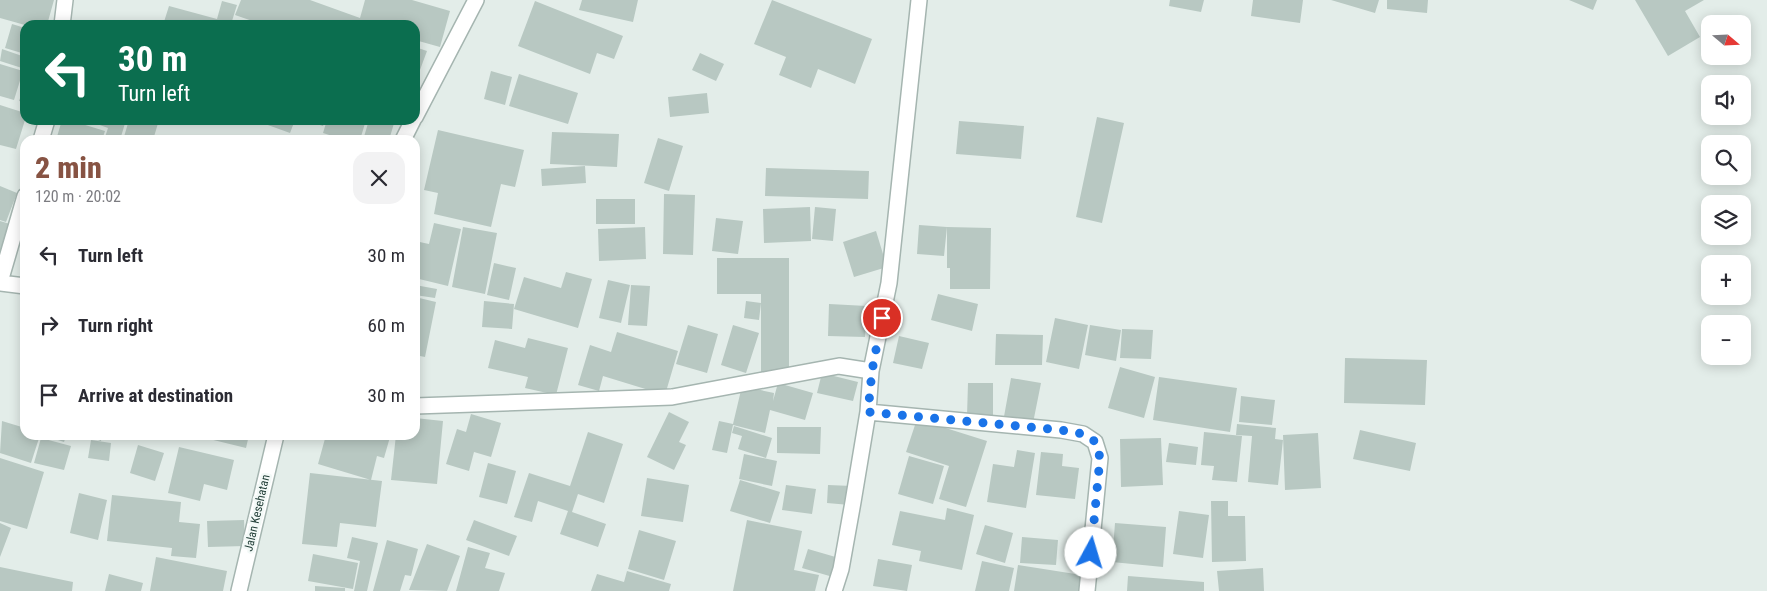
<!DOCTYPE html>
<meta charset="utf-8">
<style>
body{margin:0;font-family:"Roboto Condensed",sans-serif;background:#f2f2f3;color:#2b2b33;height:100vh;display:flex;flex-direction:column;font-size:19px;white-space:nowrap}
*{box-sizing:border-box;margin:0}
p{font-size:16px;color:#7c7c81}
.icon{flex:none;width:28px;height:28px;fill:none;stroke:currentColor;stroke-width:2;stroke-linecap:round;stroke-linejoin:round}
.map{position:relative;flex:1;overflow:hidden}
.side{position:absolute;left:20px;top:135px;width:400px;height:305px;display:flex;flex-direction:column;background:#fff;border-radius:15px;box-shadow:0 2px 12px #0003}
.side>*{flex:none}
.hud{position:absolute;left:20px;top:20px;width:400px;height:105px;border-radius:15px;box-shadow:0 2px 12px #0003;background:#0b6e4f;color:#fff;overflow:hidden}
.needle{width:32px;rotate:109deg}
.buttons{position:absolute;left:1701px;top:15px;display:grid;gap:10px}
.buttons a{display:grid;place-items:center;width:50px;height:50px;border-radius:10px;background:#fff;box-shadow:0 2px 12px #0003;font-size:25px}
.pin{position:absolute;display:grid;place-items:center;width:42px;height:42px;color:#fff;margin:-21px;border:2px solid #fff;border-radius:50%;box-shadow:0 1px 5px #0007}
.me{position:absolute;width:55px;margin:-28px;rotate:6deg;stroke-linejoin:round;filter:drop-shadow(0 0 4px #0008)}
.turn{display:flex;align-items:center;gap:18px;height:105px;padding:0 15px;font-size:22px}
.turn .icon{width:65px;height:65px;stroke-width:2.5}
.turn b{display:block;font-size:35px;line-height:42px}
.round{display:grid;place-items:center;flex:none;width:52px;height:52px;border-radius:15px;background:#f2f2f3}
.head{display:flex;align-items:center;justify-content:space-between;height:85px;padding:0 15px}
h1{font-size:30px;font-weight:800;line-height:38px;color:#875343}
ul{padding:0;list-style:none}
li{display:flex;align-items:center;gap:15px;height:70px;padding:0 15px}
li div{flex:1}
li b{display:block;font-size:19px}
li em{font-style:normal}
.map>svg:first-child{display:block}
</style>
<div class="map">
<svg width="1767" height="591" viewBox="0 0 1767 591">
<rect width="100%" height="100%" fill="#e3ede9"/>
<path fill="#b8c8c2" d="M0,0H54L47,25H25L0,18Z
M241,0H310L360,18L365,0H412L450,11L440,47L415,40V25H365L358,23L357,25H264L235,15Z
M582,0H638L633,22L579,10Z
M772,0L872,39L855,84L818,69L811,88L779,75L786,57L754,44Z
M1170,0H1204L1201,12L1169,6Z
M1253,0H1303L1300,23L1251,16Z
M1331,0H1379L1375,13Z
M1387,0H1428L1427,13L1387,9Z
M1569,0H1597L1593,10Z
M1635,0H1704L1685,11L1700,37L1668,56Z
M222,1L237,5L232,21L244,25H163L169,6L217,19Z
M535,1L623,36L614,59L597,53L590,74L518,46Z
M12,24L25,28V54L5,48Z
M415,47L427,51L417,78H415Z
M2,49L25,57V69L0,61Z
M700,53L724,64L716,81L692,70Z
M0,64L23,71L14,100L0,96Z
M491,71L512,77L505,105L484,99Z
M519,74L578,93L568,124L509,106Z
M25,84V102L19,101Z
M707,93L709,113L670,117L668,97Z
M0,105L25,113V120L16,149L0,145Z
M1097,117L1124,123L1102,223L1076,217Z
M62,120H83L82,124L105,131L102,140H56Z
M86,120H126L120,140H104L108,128Z
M129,120H159L153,140H123Z
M254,120H295L290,133Z
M305,120H325L323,126Z
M327,120H366L360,140H345L323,133Z
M369,120H395L389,140H363Z
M959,121L1024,126L1021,159L956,154Z
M438,130L524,150L515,187L501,184L491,227L434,214L438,193L424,190Z
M552,132L619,134L617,167L550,164Z
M658,138L683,146L669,191L644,183Z
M585,166L586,183L542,186L541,169Z
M766,168L869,171L868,199L765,196Z
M0,186L17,193L6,222L0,220Z
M664,194L695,195L693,255L663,254Z
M596,199H635V224H596Z
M810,207L811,241L764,243L763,209Z
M815,207L836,209L833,241L812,239Z
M716,218L743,221L738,254L712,251Z
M0,221L10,224L0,255Z
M434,223L461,229L448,286L415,278V241L429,244Z
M919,225L947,227L944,256L917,254Z
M463,227L497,233L485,294L452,287Z
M645,227L646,259L599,261L598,229Z
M947,227L991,228L990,289H950V268H947Z
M876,231L887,267L854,277L843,242Z
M717,258H789V373H761V303L759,320L744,318L746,301L761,303V294H717Z
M494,263L516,268L509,300L487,295Z
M566,272L592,279L578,328L514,309L524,277L561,288Z
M608,280L630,285L621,323L599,318Z
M415,285L437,289L435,298L415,295Z
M631,285L650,286L647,326L628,325Z
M938,294L978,304L972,331L931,320Z
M415,297L436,302L425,357L415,355Z
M484,301L514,304L512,329L482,327Z
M829,304L867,306L865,337L828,336Z
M1055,318L1088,325L1079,369L1046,362Z
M688,325L718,334L707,373L676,364Z
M733,325L759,333L746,373L721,365Z
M1090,325L1121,330L1116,361L1085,355Z
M1122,329L1153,330L1151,359L1120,358Z
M617,332L678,351L665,395L603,376L599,391L578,385L590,345L611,352Z
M996,334L1043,335L1042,365H995Z
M899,336L929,343L922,369L893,363Z
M528,338L568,348L556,395L525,388L528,377L488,368L495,340L525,348Z
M1345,358L1427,360L1425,405L1344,403Z
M1120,367L1155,377L1144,418L1108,408Z
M822,373L858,382L853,401L817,393Z
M1159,377L1237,388L1230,432L1153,420Z
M1011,378L1041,383L1032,428L1003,422Z
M778,383L813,393L805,420L770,410L765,433L733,425L727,453L712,450L719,421L733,424L742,386L774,393L773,401Z
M968,383H993V417L967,416Z
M1241,396L1275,400L1272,425L1239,422Z
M669,412L689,422L679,442L686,445L674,470L647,457Z
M471,414L501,423L491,457L474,452L469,471L446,464L457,429L466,432Z
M415,418L443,421L437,484L391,480L396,435H415Z
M917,419L987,441L966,507L939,499L949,466L906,452Z
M2,421L25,428V435H40L31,463L0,453Z
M1237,424L1276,428L1275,439L1283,440L1278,485L1248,482L1252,436L1236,435Z
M734,426L772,438L766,458L738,449L742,436L732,433Z
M777,427H821L820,454L777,453Z
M1360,430L1416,443L1410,471L1353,459Z
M588,432L623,444L604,503L578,494L572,512L606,524L598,547L560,534L568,511L538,501L532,522L514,517L529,473L570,486Z
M1204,432L1242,436L1237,482L1212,480L1214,466L1201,465Z
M1318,433L1321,488L1285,490L1283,435Z
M43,435H63L66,436L64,442Z
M84,435H102L101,441Z
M193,435H249L246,448Z
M326,435H384L390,437L384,458L377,456L371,480L318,464Z
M41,438L71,446L64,470L34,463Z
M1161,438L1163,485L1121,487L1120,439Z
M91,440L111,443L109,461L88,458Z
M1169,443L1198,447L1196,465L1166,462Z
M138,445L164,453L155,481L130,473Z
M179,447L234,460L227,490L204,484L200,501L168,493Z
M1017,450L1035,453L1026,508L987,502L993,464L1014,467Z
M1041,452L1063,454L1062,466L1079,468L1075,499L1036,495Z
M744,454L777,461L772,486L739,479Z
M909,456L944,466L933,504L898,494Z
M0,458L44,472L27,529L0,521Z
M488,463L516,471L507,504L479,497Z
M310,473L382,481L376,527L340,523L337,547L302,544Z
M647,478L689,485L683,522L641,516Z
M740,480L780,492L770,523L730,511Z
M786,485L816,489L812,514L782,510Z
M828,485L852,486L850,505L827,503Z
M79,493L107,500L98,540L70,533Z
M112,495L181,502L179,522L200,524L196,558L171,556L172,548L107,541Z
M1211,501H1228V516H1245L1246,561L1212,562Z
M947,508L974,515L962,570L919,561L921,551L892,545L900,511L945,520Z
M1179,511L1209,515L1203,558L1173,554Z
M244,520L245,546L208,547L207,521Z
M474,520L517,536L509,556L466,540Z
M747,520L802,531L794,570L819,575L815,591H733Z
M0,523L11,528L0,557Z
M1115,523L1166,527L1163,567L1112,562Z
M985,525L1013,533L1005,563L976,554Z
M639,530L676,541L664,580L628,569Z
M352,537L378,543L367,591H354L360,561L347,558Z
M1022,537L1058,540L1056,565L1020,563Z
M387,540L418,549L411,576L405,575L400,591H373Z
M427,544L460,556L447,591L409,590Z
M468,547L490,553L485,568L505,573L499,591H456Z
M808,549L839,558L833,577L802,568Z
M313,554L358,563L353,589L308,581Z
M156,557L227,571L223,591H150Z
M878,559L912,565L907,591L873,586Z
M982,561L1014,568L1009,591H975Z
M1018,565L1088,576L1086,591H1014Z
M0,567L73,582L72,591H0Z
M1263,568L1264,591H1219L1217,571Z
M627,571L671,584L669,591H591L597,574L624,582Z
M109,574L143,583L141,591H105Z
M1128,576L1204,582V591H1127Z
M315,586L345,588V591H315Z"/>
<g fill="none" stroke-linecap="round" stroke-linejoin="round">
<defs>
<path id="minor" d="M62,25L65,0
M415,117L476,0
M41,140L47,120
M403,140L413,120
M0,282L25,196
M0,283L25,286
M415,406L672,397L839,366L871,371
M868,412L1061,430L1083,434L1095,442L1100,458L1087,591
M239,591L276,435
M834,591L841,569L853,502L868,412L871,371L889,283L919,0"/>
</defs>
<use href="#minor" stroke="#a5b5b0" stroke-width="18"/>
<use href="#minor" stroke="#fff" stroke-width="15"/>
</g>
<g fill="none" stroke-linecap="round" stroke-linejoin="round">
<path stroke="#1a73e8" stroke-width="9" stroke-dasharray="0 16.2" d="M882,318L872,371L868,412L1061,430L1083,434L1096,442L1100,458L1091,553"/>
</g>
<g text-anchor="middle" stroke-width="5" stroke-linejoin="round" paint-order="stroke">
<g font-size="12" fill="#223f38" stroke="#f3f9f7">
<text transform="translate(257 513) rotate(-77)" y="4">Jalan Kesehatan</text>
</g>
</g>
</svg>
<div class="buttons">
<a><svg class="needle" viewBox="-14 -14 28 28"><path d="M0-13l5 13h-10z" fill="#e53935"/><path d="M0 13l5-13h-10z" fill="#7c7c81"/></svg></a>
<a><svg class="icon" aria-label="sound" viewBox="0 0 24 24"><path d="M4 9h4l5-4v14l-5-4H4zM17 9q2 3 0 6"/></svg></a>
<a><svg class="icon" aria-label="search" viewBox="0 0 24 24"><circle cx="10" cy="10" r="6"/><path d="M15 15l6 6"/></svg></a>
<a><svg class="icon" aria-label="layers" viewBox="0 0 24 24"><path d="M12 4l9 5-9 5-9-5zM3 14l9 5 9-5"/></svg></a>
<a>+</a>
<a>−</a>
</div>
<div class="pin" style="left:882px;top:318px;background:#d93025"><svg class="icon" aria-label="arrive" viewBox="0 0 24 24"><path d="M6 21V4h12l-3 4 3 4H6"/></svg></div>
<svg class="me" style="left:1091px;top:553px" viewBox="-20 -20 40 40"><circle r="19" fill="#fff"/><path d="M0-13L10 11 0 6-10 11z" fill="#1a73e8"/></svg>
<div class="hud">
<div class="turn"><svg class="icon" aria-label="left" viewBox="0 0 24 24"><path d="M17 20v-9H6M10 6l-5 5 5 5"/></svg><div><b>30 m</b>Turn left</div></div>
</div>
<section class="side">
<div class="head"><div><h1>2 min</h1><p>120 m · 20:02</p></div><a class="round"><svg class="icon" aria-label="close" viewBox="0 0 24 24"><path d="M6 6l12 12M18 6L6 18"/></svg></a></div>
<ul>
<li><svg class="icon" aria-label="left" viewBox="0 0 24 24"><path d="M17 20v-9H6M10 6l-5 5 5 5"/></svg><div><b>Turn left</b></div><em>30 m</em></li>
<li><svg class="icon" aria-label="right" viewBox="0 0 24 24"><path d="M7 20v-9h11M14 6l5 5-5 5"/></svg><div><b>Turn right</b></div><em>60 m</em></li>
<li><svg class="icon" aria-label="arrive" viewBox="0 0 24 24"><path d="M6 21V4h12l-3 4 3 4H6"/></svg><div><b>Arrive at destination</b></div><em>30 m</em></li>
</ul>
</section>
</div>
